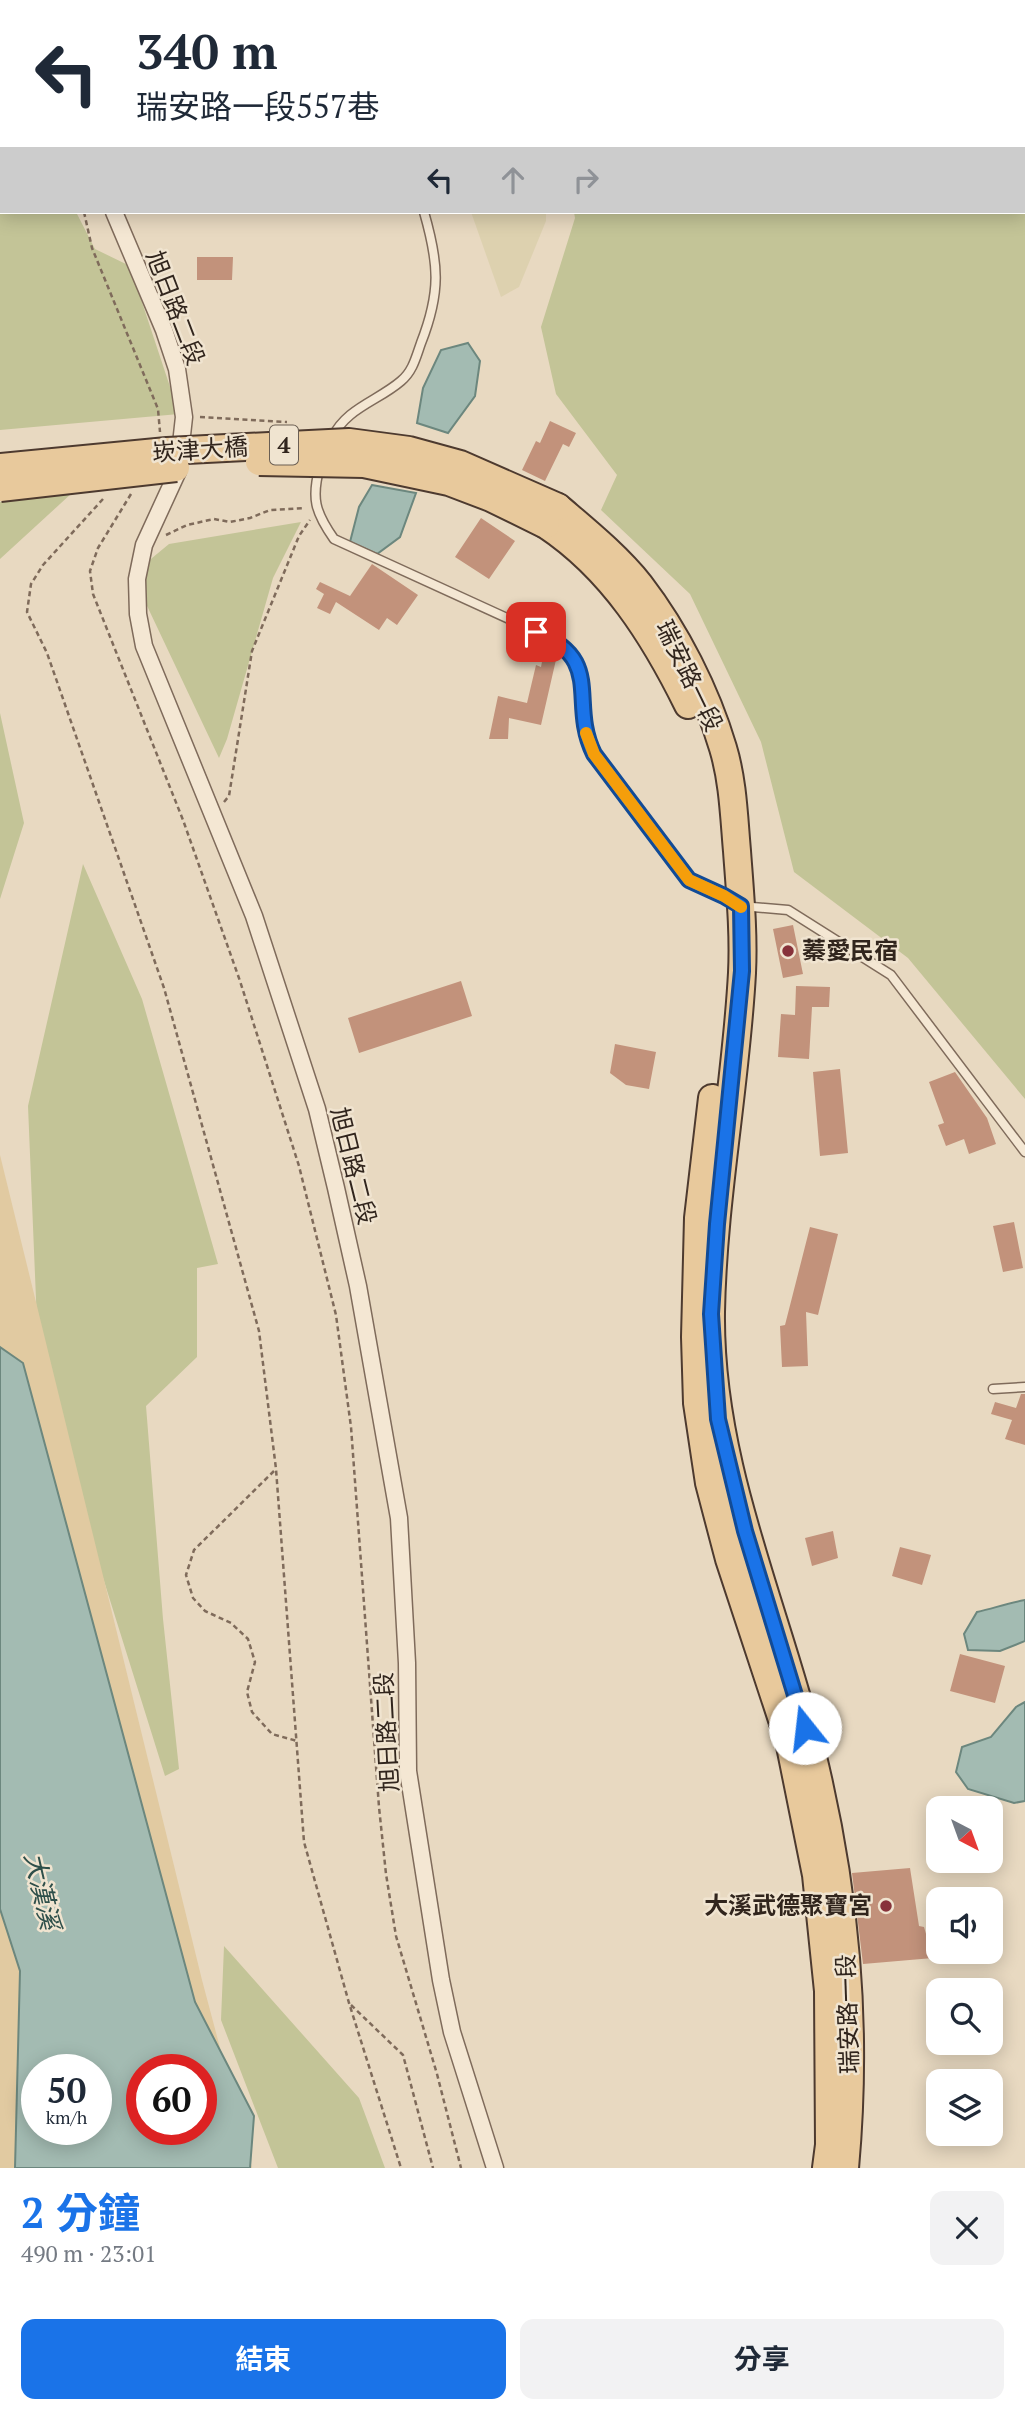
<!DOCTYPE html>
<html lang="zh-TW">
<meta charset="utf-8">
<style>
body{margin:0;font-family:"PT Serif","Noto Sans TC",serif;background:#f2f2f3;color:#1f2937;height:100vh;display:flex;flex-direction:column;font-size:26px;white-space:nowrap}
*{box-sizing:border-box;margin:0}
p{font-size:23px;color:#747a83}
.icon{flex:none;width:38px;height:38px;fill:none;stroke:currentColor;stroke-width:2;stroke-linecap:round;stroke-linejoin:round}
.map{position:relative;height:2168px;overflow:hidden}
.sheet{display:flex;flex-direction:column;background:#fff;flex:1}
.sheet>*{flex:none}
.top-card{position:absolute;left:0px;top:0px;width:1026px;height:214px;box-shadow:0 4px 18px #0003;background:#fff;color:#1f2937;overflow:hidden}
.needle{width:46px;rotate:139deg}
.controls{position:absolute;left:926px;top:1796px;display:grid;gap:14px}
.controls a{display:grid;place-items:center;width:77px;height:77px;border-radius:14px;background:#fff;box-shadow:0 4px 18px #0003;font-size:35px}
.speed{position:absolute;left:21px;top:2054px;display:flex;gap:14px;font-size:35px;font-weight:700;text-align:center}
.speed>*{display:grid;place-content:center;width:91px;height:91px;border-radius:50%;background:#fff;box-shadow:0 4px 18px #0003;line-height:1}
.speed small{font-size:18px;font-weight:400}
.speed .limit{border:10px solid #d22;background:#fff;color:#111}
.pin{position:absolute;display:grid;place-items:center;width:60px;height:60px;color:#fff;margin:-30px;border-radius:14px;box-shadow:0 4px 10px #0006}
.me{position:absolute;width:77px;margin:-38px;rotate:344deg;stroke-linejoin:round;filter:drop-shadow(0 0 5px #0008)}
.turn{display:flex;align-items:center;gap:24px;height:147px;padding:0 21px;font-size:32px}
.turn .icon{width:91px;height:91px;stroke-width:2.5}
.turn b{display:block;font-size:49px;line-height:60px}
.lanes{display:flex;align-items:center;height:66px;padding:0 21px;background:#0003;justify-content:center;gap:35px;direction:ltr}
.lanes .off{opacity:.35}
.round{display:grid;place-items:center;flex:none;width:74px;height:74px;border-radius:14px;background:#f2f2f3}
.headline{display:flex;align-items:center;justify-content:space-between;height:119px;padding:0 21px}
h1{font-size:42px;font-weight:700;line-height:52px;color:#1a73e8}
.button{display:flex;gap:14px;margin-top:auto;padding:14px 21px}
.button a{flex:1;height:80px;border-radius:14px;background:#1a73e8;color:#fff;font-size:28px;font-weight:700;line-height:80px;text-align:center}
.button a+a{background:#f2f2f3;color:#1f2937}
.map>svg:first-child{display:block}
</style>
<div class="map">
<svg width="1025" height="2168" viewBox="0 0 1025 2168">
<rect width="100%" height="100%" fill="#e8d9c1"/>
<path fill="#ddd1af" d="M471,212H546V221L519,287L501,297Z"/>
<path fill="#c3c497" d="M542,0H1019V2H542Z
M1024,35L1025,44V1099L908,958L794,872L761,742L690,594L601,510L617,475L556,394L541,327L575,218L574,212H1024Z
M0,53L2,212H76L95,249L130,266L179,414L0,430Z
M72,493L0,559V502Z
M301,522L273,578L227,739L219,758L140,591L146,563L169,544Z
M0,713L24,823L0,899Z
M83,864L142,999L218,1264L197,1268V1357L146,1406L163,1619L179,1769L165,1776L99,1565L37,1323L28,1106Z
M224,1946L359,2098L385,2168H278L221,2020Z"/>
<path fill="#e1caa1" fill-rule="evenodd" d="M0,1155L202,1980L252,2168H0ZM37,2070H96V2130H37ZM142,2070H201V2130H142Z"/>
<path fill="#a3bbb2" stroke="#6c877e" stroke-width="2" fill-rule="evenodd" d="M468,343L480,361L475,396L448,433L417,423L423,388L441,350Z
M372,485L416,493L400,537L377,554L350,542L359,507Z
M0,1347L23,1363L195,2002L254,2116L250,2168H15L20,1971L0,1909ZM96,2070V2130H37V2070ZM201,2070V2130H142V2070Z
M1025,1600V1641L1000,1651L968,1650L964,1634L977,1612C994,1608 1009,1603 1025,1600Z
M1025,1702V1801L1014,1803L968,1789L956,1772L962,1747L991,1737L1016,1707Z"/>
<path fill="#c2927b" d="M197,257H233L232,280H197Z
M550,421L576,433L569,447L563,444L545,481L522,470L536,441L540,443Z
M481,518L515,541L489,579L455,557Z
M372,564L418,595L397,625L387,618L379,630L336,602L330,614L317,608L324,594L316,589L320,582L350,596Z
M545,646L554,648L558,651L541,725L509,718L508,739H489L498,696L527,703L536,665L541,667Z
M793,925L803,974L783,978L773,929Z
M461,981L472,1016L359,1053L348,1018Z
M796,986L830,987L829,1007H812L809,1059L778,1057L781,1014L795,1015Z
M615,1044L656,1052L649,1089L626,1085L610,1073Z
M840,1069L848,1153L820,1156L813,1072Z
M955,1072L987,1118L996,1144L969,1154L964,1139L946,1146L938,1125L944,1123L929,1082Z
M1014,1222L1023,1268L1003,1272L993,1226Z
M810,1227L838,1234L818,1315L806,1312L808,1366L782,1367L780,1326L785,1325Z
M1021,1394H1025V1445L1005,1439L1012,1420L991,1414L995,1402L1016,1408Z
M833,1531L838,1558L812,1566L805,1538Z
M900,1547L931,1555L922,1585L892,1576Z
M960,1654L1005,1666L995,1703L950,1691Z
M910,1868L919,1926L924,1927L933,1958L863,1964L852,1873Z"/>
<g fill="none" stroke-linecap="round" stroke-linejoin="round">
<defs>
<path id="lane" d="M413,2V0
M332,438C346,408 378,401 401,381C413,371 416,357 421,343C441,292 439,264 424,212
M320,466C311,498 315,512 334,539L555,640L575,659L582,678L583,718L588,742L594,754L689,880L724,896L741,906L788,910L891,975L1025,1152
M993,1389L1025,1387"/>
<path id="street" d="M209,2L210,0
M114,212L164,330L177,369L184,417L178,471L144,545L137,579L138,614L144,646L254,916L317,1109L336,1188L358,1286L399,1518L407,1663L408,1771L441,1980L452,2032L495,2168"/>
<path id="primary" d="M558,507C586,531 617,556 640,585C676,632 706,691 723,748C733,781 734,817 737,851C740,892 744,933 742,973C736,1086 713,1199 711,1312C709,1466 776,1606 812,1753C846,1892 858,2026 845,2168
M546,525C612,569 654,636 688,705
M712,1098L698,1218L695,1337L697,1403L709,1483L729,1559L789,1741L816,1875L828,1991L829,2145L826,2168"/>
</defs>
<use href="#lane" stroke="#7f6b5b" stroke-width="11"/>
<use href="#street" stroke="#7f6b5b" stroke-width="19"/>
<use href="#primary" stroke="#4d3a2f" stroke-width="30"/>
<path stroke="#7f6b5b" stroke-width="2.5" stroke-dasharray="5 3.5" stroke-linecap="butt" d="M168,2L170,0
M84,212L92,248L158,409L160,432
M200,417L287,422
M131,494L98,548L90,571L93,594L183,820L240,981L299,1166L336,1315L351,1427L379,1807L386,1874L396,1936L437,2074L461,2168
M103,499L43,565L31,584L27,612L47,653L164,988L259,1331L276,1469L304,1842L349,2003L401,2168
M166,535L187,525L214,519L230,522L250,518L270,510L305,508
M224,802L229,796L252,651L299,536L310,520
M274,1471L194,1550L186,1575L193,1598L205,1611L231,1623L248,1639L255,1662L247,1692L252,1712L272,1734L297,1741
M351,2005L403,2055L433,2168"/>
<use href="#lane" stroke="#f4e7d3" stroke-width="8"/>
<use href="#street" stroke="#f4e7d3" stroke-width="16"/>
<use href="#primary" stroke="#e8c99c" stroke-width="26"/>
<defs>
<path id="primary-bridge" d="M259,462L364,464L449,482L491,498L546,525
M0,467L167,451L349,442L409,450L460,464L558,507
M0,488L176,468"/>
</defs>
<use href="#primary-bridge" stroke="#4d3a2f" stroke-width="30" stroke-linecap="butt"/>
<use href="#primary-bridge" stroke="#e8c99c" stroke-width="26"/>
</g>
<g fill="none" stroke-linecap="round" stroke-linejoin="round">
<defs>
<path id="route" d="M536,632C606,660 568,701 594,754L689,880L724,896L741,906L742,971L717,1224L711,1314L718,1419L745,1531L805,1728"/>
</defs>
<use href="#route" stroke="#114b97" stroke-width="18"/>
<use href="#route" stroke="#1a73e8" stroke-width="12"/>
<path stroke="#f59e0b" stroke-width="12" d="M586,733L594,754L689,880L724,896L741,907"/>
</g>
<g fill="#87323a" stroke="#f0e4d0" stroke-width="2.5">
<circle cx="788" cy="951" r="7"/>
<circle cx="886" cy="1906" r="7"/>
</g>
<g text-anchor="middle" stroke-width="5" stroke-linejoin="round" paint-order="stroke">
<rect fill="#f0e4d0" stroke="#6a5e53" stroke-width="2" x="270" y="425.5" width="28" height="39" rx="5"/>
<g font-size="23" font-weight="bold" fill="#31251d">
<text x="284" y="453">4</text>
</g>
<g font-size="24" fill="#31251d" stroke="#f0e4d0">
<text transform="translate(175 308) rotate(69)" y="8">旭日路二段</text>
<text transform="translate(200 450) rotate(-4)" y="8">崁津大橋</text>
<text transform="translate(689 676) rotate(64)" y="8">瑞安路一段</text>
<text transform="translate(353 1166) rotate(76)" y="8">旭日路二段</text>
<text transform="translate(387 1732) rotate(-93)" y="8">旭日路二段</text>
<text transform="translate(848 2014) rotate(-92)" y="8">瑞安路一段</text>
</g>
<g font-size="24" font-weight="bold" fill="#31251d" stroke="#f0e4d0" text-anchor="start">
<text x="802" y="959">蓁愛民宿</text>
<text x="872" y="1914" text-anchor="end">大溪武德聚寶宮</text>
</g>
<g font-size="26" font-style="italic" fill="#2e4f4a" stroke="#f0e4d0">
<text transform="translate(42 1891) rotate(77)" y="9">大漢溪</text>
</g>
</g>
</svg>
<div class="controls">
<a><svg class="needle" viewBox="-14 -14 28 28"><path d="M0-13l5 13h-10z" fill="#e53935"/><path d="M0 13l5-13h-10z" fill="#747a83"/></svg></a>
<a><svg class="icon" aria-label="sound" viewBox="0 0 24 24"><path d="M4 9h4l5-4v14l-5-4H4zM17 9q2 3 0 6"/></svg></a>
<a><svg class="icon" aria-label="search" viewBox="0 0 24 24"><circle cx="10" cy="10" r="6"/><path d="M15 15l6 6"/></svg></a>
<a><svg class="icon" aria-label="layers" viewBox="0 0 24 24"><path d="M12 4l9 5-9 5-9-5zM3 14l9 5 9-5"/></svg></a>
</div>
<div class="speed"><div>50<small>km/h</small></div><div class="limit">60</div></div>
<div class="pin" style="left:536px;top:632px;background:#d93025"><svg class="icon" aria-label="arrive" viewBox="0 0 24 24"><path d="M6 21V4h12l-3 4 3 4H6"/></svg></div>
<svg class="me" style="left:805px;top:1728px" viewBox="-20 -20 40 40"><circle r="19" fill="#fff"/><path d="M0-13L10 11 0 6-10 11z" fill="#1a73e8"/></svg>
<div class="top-card">
<div class="turn"><svg class="icon" aria-label="left" viewBox="0 0 24 24"><path d="M17 20v-9H6M10 6l-5 5 5 5"/></svg><div><b>340 m</b>瑞安路一段557巷</div></div>
<div class="lanes"><svg class="icon" aria-label="left" viewBox="0 0 24 24"><path d="M17 20v-9H6M10 6l-5 5 5 5"/></svg><svg class="icon off" aria-label="ahead" viewBox="0 0 24 24"><path d="M12 20V5M6 11l6-6 6 6"/></svg><svg class="icon off" aria-label="right" viewBox="0 0 24 24"><path d="M7 20v-9h11M14 6l5 5-5 5"/></svg></div>
</div>
</div>
<section class="sheet">
<div class="headline"><div><h1>2 分鐘</h1><p>490 m · 23:01</p></div><a class="round"><svg class="icon" aria-label="close" viewBox="0 0 24 24"><path d="M6 6l12 12M18 6L6 18"/></svg></a></div>
<div class="button"><a>結束</a><a>分享</a></div>
</section>
